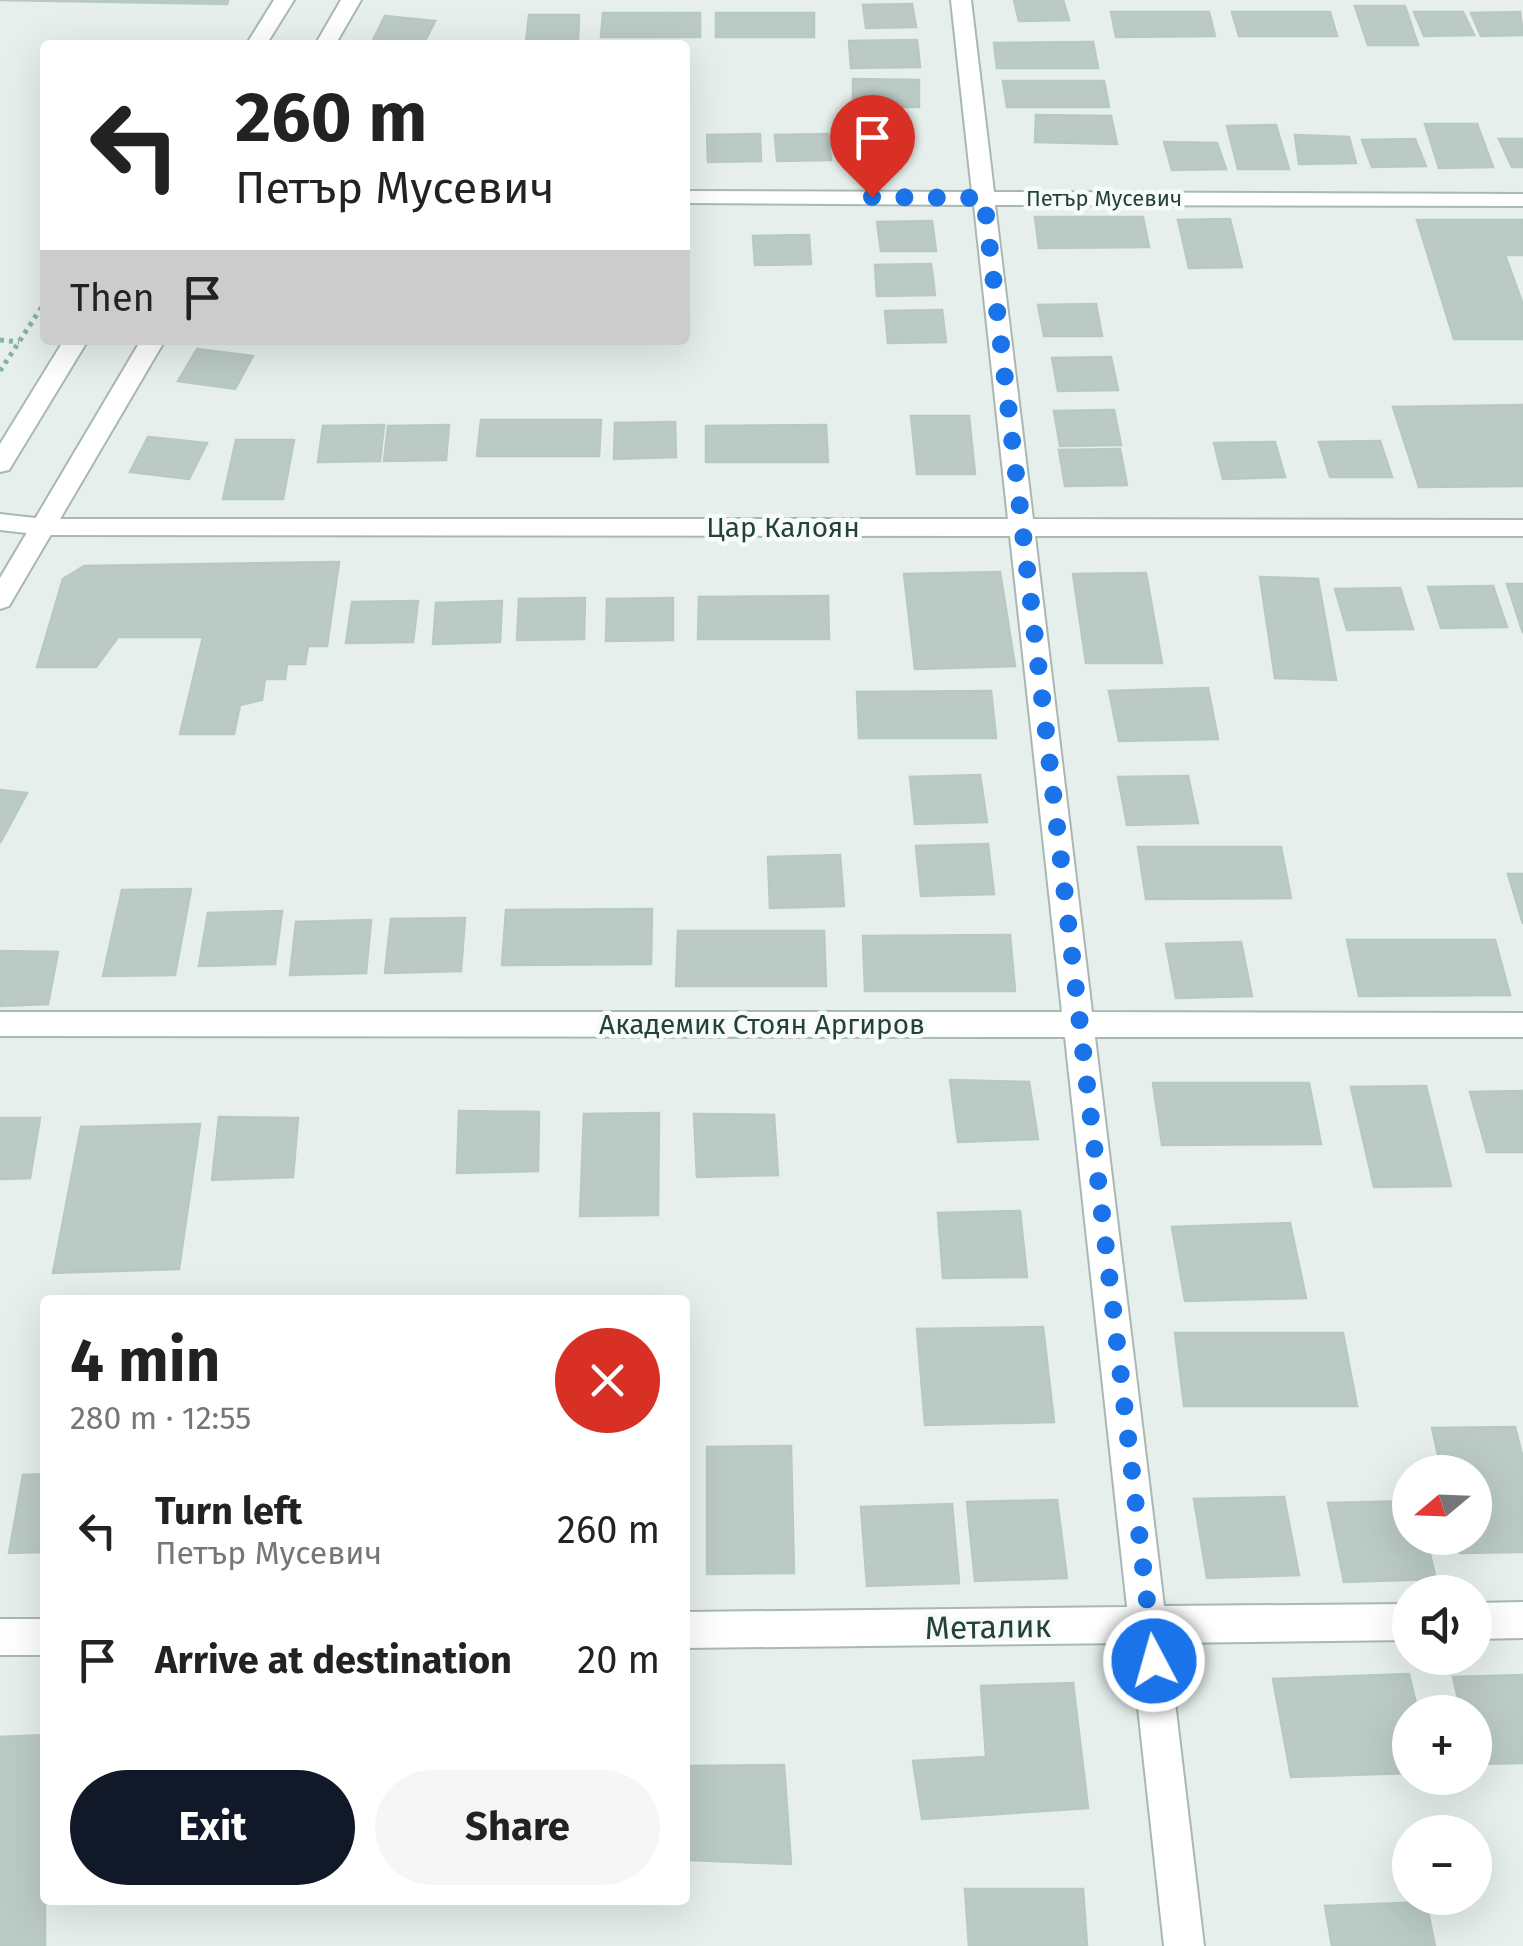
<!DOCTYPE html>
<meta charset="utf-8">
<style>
body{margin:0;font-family:"Fira Sans",sans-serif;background:#f6f6f6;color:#222;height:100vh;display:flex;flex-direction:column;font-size:38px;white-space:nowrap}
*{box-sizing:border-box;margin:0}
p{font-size:32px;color:#767676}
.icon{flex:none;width:55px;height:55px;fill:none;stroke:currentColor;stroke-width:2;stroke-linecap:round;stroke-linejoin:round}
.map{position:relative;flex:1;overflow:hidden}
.sheet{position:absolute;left:40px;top:1295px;width:650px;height:610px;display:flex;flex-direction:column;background:#fff;border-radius:10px;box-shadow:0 10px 40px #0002}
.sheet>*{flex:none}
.hud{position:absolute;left:40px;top:40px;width:650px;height:305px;border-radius:10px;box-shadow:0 10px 40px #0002;background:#fff;color:#222;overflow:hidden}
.needle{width:65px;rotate:251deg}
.buttons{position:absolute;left:1392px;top:1455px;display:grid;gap:20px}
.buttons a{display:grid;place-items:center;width:100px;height:100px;border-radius:50%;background:#fff;box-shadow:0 10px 40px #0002;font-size:50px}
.pin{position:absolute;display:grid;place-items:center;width:85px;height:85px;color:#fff;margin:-102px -42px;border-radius:50% 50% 50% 0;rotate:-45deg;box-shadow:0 0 10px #0007}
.pin .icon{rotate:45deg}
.me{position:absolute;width:110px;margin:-55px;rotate:354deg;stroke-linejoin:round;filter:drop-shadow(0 0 8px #0008)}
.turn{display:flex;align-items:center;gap:35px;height:210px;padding:0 30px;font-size:45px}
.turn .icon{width:130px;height:130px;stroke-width:2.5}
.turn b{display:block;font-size:70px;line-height:85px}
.then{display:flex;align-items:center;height:95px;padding:0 30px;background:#0003;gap:20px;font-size:38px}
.round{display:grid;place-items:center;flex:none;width:105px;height:105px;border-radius:52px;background:#f6f6f6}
.head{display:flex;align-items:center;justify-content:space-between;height:170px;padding:0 30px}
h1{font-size:60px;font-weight:700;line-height:75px}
.cta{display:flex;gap:20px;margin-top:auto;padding:20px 30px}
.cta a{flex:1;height:115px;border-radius:60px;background:#111827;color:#fff;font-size:40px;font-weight:700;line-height:115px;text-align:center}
.cta a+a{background:#f6f6f6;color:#222}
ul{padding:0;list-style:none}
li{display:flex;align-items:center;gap:30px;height:130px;padding:0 30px}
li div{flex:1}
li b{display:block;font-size:38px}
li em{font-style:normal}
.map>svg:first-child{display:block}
</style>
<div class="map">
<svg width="1523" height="1946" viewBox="0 0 1523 1946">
<rect width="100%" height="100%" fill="#e6efeb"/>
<path fill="#bbcac4" stroke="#b8c9c2" stroke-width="2.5" d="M0,0H228L227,4Z
M1014,0H1063L1069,20L1019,21Z
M912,4L916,27L866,28L863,5Z
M1355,6H1405L1418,45H1368Z
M1111,12H1209L1215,36L1116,37Z
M1232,12H1330L1337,36H1239Z
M1414,12H1463L1474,35L1424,36Z
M1520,12L1523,35L1481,36L1471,13Z
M603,13H700V37H601Z
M716,13H814V37H716Z
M529,15H579L578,42L526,43Z
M385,16L435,21L423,45L372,42Z
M917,40L920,67L851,68L849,41Z
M1093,42L1098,68H997L994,43Z
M853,79L919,80V107L853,106Z
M1003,81H1104L1109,107H1007Z
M1036,115L1111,116L1117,144L1035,142Z
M1425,124H1477L1493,167L1439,168Z
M1276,125L1289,169H1238L1227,126Z
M760,134L761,161L708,162L707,135Z
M828,134L831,160L777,161L775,135Z
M1295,135L1349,137L1356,163L1299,164Z
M1415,139L1426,166L1372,167L1362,140Z
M1499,139H1523V167H1512Z
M1164,142L1217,143L1226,169L1172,170Z
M1035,217H1143L1149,247L1039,248Z
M1230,219L1242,267L1189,268L1178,220Z
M1417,220H1523V255H1505L1523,305V339H1454Z
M932,221L936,251H881L877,222Z
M809,235L811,264L755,265L753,236Z
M931,264L935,295L877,296L875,265Z
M1096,304L1102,336H1044L1038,305Z
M942,310L946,342L888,343L885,311Z
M197,349L253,356L235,389L178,381Z
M1111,357L1118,390L1058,391L1052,358Z
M1523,405V486L1419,487L1393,407Z
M1114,410L1121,445L1060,446L1054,411Z
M911,416H969L975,474H917Z
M481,420H601L599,456H477Z
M675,422L676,457L614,459L615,423Z
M384,425L380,461L318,462L323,426Z
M449,425L446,460L384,461L388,426Z
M826,425L828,462H706V426Z
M148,437L207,443L189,479L130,472Z
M236,440H294L283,499H223Z
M1380,441L1392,477H1330L1319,442Z
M1275,442L1285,477L1223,479L1214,443Z
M1120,449L1127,485L1065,486L1059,450Z
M339,562L327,646H308L305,664H287L285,679H265L262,700L240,705L234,734H180L203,637H118L96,667H37L63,579L84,566Z
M1000,572L1015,666L915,669L904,574Z
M1146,573L1162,663H1086L1073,574Z
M1260,577L1318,579L1336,680L1275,678Z
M1507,584H1523V633Z
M1493,586L1507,627L1441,628L1428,587Z
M1400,588L1413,629L1347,630L1335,589Z
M828,596L829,639H698L699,597Z
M585,598L584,639L517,640L519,599Z
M673,598V640L606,641L607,599Z
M418,601L413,642L346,643L352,602Z
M502,601L500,642L433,644L436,603Z
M1208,688L1218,739L1119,741L1109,691Z
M991,691L996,738H859L857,692Z
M980,775L987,822L915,824L910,777Z
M1188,776L1198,823L1127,825L1118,777Z
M0,790L27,793L0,843Z
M988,844L994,894L921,896L916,846Z
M1138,847H1281L1291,898L1146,899Z
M840,855L844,906L770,908L768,857Z
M1508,874H1523V924Z
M191,889L175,975L103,976L122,890Z
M652,909L651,964L502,965L506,910Z
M282,911L275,964L199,966L208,913Z
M465,918L461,971L385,973L391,919Z
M371,920L366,973L290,975L296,922Z
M678,931H824L826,986H676Z
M1010,935L1015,991H865L863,936Z
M1347,940H1495L1510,995L1359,996Z
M1241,942L1252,996L1176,998L1166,944Z
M0,951L58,952L48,1004L0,1006Z
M950,1080L1029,1082L1038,1139L958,1142Z
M1153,1083H1309L1321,1144L1162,1145Z
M1426,1086L1451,1186L1374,1187L1351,1087Z
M1523,1091V1152H1487L1470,1092Z
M459,1111L539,1112L538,1171L457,1173Z
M659,1113L658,1215L580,1216L584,1114Z
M694,1114L774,1115L778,1175L697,1177Z
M219,1117L298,1118L293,1177L212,1180Z
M0,1118H40L30,1178L0,1179Z
M200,1124L179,1269L53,1273L81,1127Z
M1020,1211L1027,1277L943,1278L938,1213Z
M1290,1223L1306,1298L1185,1301L1172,1227Z
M1043,1327L1054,1422L925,1425L917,1329Z
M1175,1333H1343L1357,1406H1184Z
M1515,1427L1523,1459V1552L1460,1553L1456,1538H1475V1472H1442L1432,1428Z
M791,1446L794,1573L707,1574V1447Z
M45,1474V1552L9,1553L23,1475Z
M1284,1497L1299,1575L1207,1578L1194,1499Z
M1057,1500L1067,1578L975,1581L967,1502Z
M1410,1501V1538H1426L1436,1579L1344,1582L1328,1503Z
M952,1504L959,1583L867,1586L861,1507Z
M1409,1674L1418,1712H1410V1773L1291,1777L1273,1679Z
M1523,1675V1763L1475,1764V1712H1461L1453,1677Z
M1073,1683L1088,1808L922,1819L913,1761L986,1757L981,1686Z
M45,1735V1946H0V1737Z
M784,1765L791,1864L689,1860V1766Z
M965,1889H1083L1087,1946H969Z
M1426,1902L1435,1946H1332L1325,1906Z"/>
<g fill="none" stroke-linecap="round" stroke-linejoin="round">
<defs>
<path id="minor" d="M951,0H971L994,192L1523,194V206L995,205L1033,519L1523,520V536H1035L1092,1012L1523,1013V1037H1095L1164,1606L1410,1604V1640L1168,1643L1204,1946H1164L1131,1643L685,1648V1612L1127,1607L1065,1037L0,1036V1012H1062L1010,536L44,535L0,530V514L44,519H1008L974,205L685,203V191L972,192Z
M1523,1602V1638L1475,1639V1603Z
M0,1619H45V1655H0Z"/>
<path id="tertiary" d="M274,0H294L266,45H246Z
M341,0H361L335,45H315Z
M64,340H88L9,470L0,472V444Z
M141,340H165L9,606L0,609V578Z"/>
</defs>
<use href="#minor" stroke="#a8b8b2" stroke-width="4"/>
<use href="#tertiary" stroke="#a8b8b2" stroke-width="4"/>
<path stroke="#86b3a5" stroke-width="5" stroke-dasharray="4 5" stroke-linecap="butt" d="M0,340L19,342
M0,371L45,302"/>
<use href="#minor" fill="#fff" fill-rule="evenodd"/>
<use href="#tertiary" fill="#fff" fill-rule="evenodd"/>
</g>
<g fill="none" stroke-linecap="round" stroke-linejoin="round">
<path stroke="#1a73e8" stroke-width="18" stroke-dasharray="0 32.4" d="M872,197L984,198L1154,1661"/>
</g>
<g text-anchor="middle" stroke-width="9" stroke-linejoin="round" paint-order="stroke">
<g font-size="22" fill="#24423a" stroke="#f7fbf9">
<text x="1104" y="206">Петър Мусевич</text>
</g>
<g font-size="28" fill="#24423a" stroke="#f7fbf9">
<text x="783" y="537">Цар Калоян</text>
<text x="762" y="1034">Академик Стоян Аргиров</text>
</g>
<g font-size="32" fill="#24423a" stroke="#f7fbf9">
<text transform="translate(988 1627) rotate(-1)" y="11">Металик</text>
</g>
</g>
</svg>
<div class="buttons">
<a><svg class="needle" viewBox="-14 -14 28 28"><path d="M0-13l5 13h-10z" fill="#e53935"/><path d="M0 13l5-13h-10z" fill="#767676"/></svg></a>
<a><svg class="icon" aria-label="sound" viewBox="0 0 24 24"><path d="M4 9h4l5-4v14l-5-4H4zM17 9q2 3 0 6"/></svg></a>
<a>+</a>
<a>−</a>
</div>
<div class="pin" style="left:872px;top:197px;background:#d93025"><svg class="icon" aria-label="arrive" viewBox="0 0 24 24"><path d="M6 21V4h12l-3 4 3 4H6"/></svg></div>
<svg class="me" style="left:1154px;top:1661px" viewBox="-20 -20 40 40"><circle r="17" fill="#1a73e8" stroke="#fff" stroke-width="3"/><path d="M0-11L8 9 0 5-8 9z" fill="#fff"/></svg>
<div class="hud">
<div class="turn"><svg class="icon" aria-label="left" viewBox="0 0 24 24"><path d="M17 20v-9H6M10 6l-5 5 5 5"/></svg><div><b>260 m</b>Петър Мусевич</div></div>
<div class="then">Then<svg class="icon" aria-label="arrive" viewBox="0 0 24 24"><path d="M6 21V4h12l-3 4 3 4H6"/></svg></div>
</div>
<section class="sheet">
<div class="head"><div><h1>4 min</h1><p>280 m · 12:55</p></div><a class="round" style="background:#d93025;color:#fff"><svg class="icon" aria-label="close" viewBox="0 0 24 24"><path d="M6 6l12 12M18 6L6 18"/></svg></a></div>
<ul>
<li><svg class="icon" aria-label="left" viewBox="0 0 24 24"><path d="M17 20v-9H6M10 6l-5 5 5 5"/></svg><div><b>Turn left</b><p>Петър Мусевич</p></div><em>260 m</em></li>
<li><svg class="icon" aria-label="arrive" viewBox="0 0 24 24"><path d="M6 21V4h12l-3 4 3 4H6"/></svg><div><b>Arrive at destination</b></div><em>20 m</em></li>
</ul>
<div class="cta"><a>Exit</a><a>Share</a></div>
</section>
</div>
